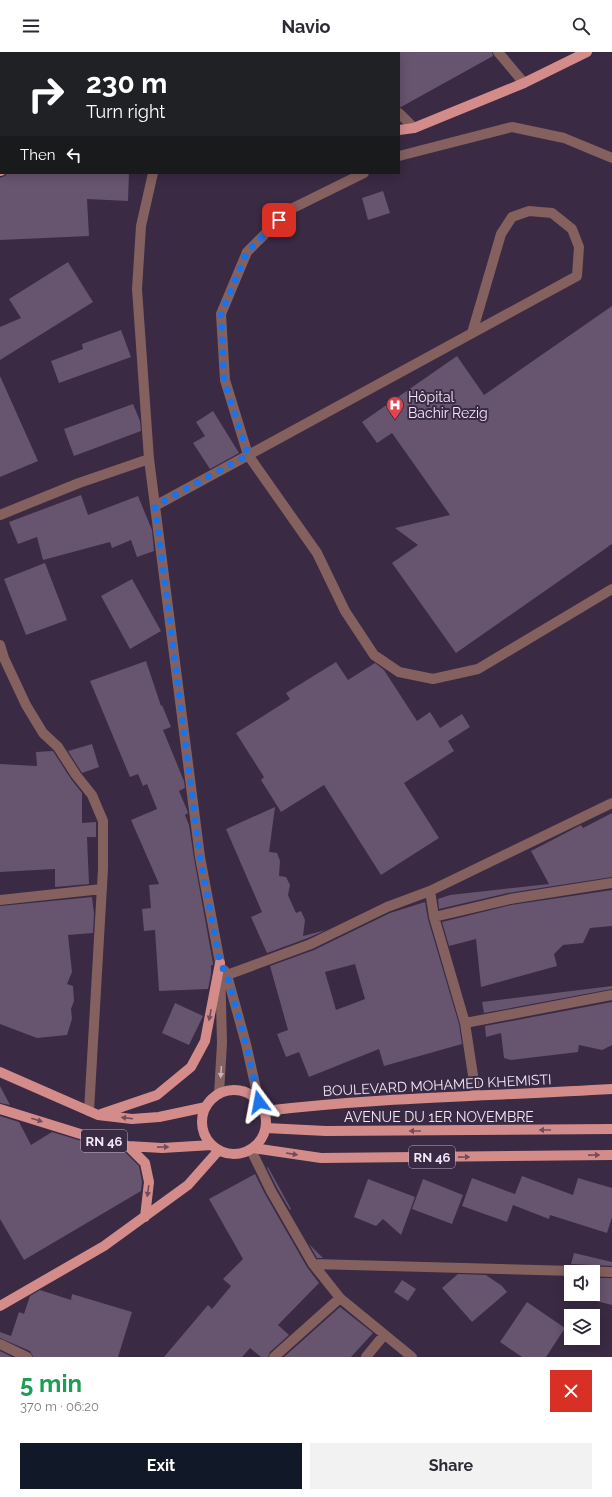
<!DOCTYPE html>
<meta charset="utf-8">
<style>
body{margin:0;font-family:Raleway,sans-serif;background:#f2f2f3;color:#2b2b33;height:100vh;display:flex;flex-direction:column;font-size:15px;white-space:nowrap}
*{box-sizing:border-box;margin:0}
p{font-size:13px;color:#7c7c81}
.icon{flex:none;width:22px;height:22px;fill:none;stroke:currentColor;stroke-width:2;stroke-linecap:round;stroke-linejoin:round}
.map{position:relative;height:1305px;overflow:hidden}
.drawer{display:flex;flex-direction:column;background:#fff;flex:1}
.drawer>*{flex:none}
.top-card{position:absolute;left:0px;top:0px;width:400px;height:122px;box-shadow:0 2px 10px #0003;background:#202124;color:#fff;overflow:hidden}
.tools{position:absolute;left:564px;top:1213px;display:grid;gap:8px}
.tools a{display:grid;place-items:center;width:36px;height:36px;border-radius:0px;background:#fff;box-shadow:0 2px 10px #0003;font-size:20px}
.pin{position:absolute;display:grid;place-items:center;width:34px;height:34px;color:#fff;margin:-17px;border-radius:8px;box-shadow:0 2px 6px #0006}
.me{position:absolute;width:44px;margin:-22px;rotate:347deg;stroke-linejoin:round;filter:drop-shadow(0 0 3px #0008)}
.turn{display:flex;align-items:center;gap:14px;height:84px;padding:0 20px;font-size:18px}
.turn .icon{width:52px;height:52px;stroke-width:2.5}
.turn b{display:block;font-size:28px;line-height:34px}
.then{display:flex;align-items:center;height:38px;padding:0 20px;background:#0003;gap:8px;font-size:15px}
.round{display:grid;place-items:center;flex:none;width:42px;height:42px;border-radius:0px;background:#f2f2f3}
.summary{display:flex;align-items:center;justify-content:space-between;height:68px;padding:0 20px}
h1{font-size:24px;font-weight:700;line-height:30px;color:#1e9e55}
.action{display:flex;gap:8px;margin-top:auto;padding:8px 20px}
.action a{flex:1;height:46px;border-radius:0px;background:#111827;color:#fff;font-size:16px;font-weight:700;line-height:46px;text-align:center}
.action a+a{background:#f2f2f3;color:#2b2b33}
header{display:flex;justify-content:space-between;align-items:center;height:52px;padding:0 20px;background:#fff;font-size:18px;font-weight:700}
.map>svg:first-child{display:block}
</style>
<header><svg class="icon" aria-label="menu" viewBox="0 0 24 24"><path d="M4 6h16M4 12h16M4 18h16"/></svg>Navio<svg class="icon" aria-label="search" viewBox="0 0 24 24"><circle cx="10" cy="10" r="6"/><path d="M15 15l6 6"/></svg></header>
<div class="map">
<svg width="612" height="1305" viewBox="0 0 612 1305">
<rect width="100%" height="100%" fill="#3a2a43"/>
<path fill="#67546e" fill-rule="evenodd" d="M399,0H492L493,4L401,55H399Z
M7,121H129L128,149L87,147L89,184L0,188V126L5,124Z
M383,139L390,161L368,168L362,146Z
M68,210L93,250L0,308V275L21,266L9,247Z
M612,254V492L456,601L392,511L418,493L395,476L450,463L392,381L377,391L362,370L457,304L484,343Z
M121,278L131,305L59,331L51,309L83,297L82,292Z
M0,324L38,409L0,425Z
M133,352L140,369L141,379L74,404L64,377Z
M213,359L239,401L210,417L193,391L205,384L196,370Z
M81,443L88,463L138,444L152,478L154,499L137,505L131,488L112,496L110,490L43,508L37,485L18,492L9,470Z
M45,511L67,568L26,583L4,527Z
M132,527L161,579L130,597L101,544Z
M146,609L161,654L162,653L171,675L163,678L184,729L185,736L179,739L187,758L188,761L185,763L189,773L194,806L213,911V913H211V922L208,937L159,939L155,878L144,879L142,857L151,856L149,833L159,832L131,768L157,757L147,732L143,734L138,722L130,725L90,629Z
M336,610L348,628L375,611L384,618L417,669L430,660L440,676L462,662L470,675L448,689L454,699L404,731L439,786L381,823L324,733L281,760L261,728L264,725L236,681L290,647L286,641Z
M92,692L99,715L82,721L68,699Z
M53,699L71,727L82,741V771L96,770V785H87L89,832L55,835V817L0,820V712L37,714L36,700Z
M275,755L269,800L277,801L280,809L279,824L286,825L290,833L288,843L296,861L301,859L305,868L303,884L326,878L308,886L267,901L251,865L262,860L226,777Z
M612,761V825L508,841L439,857L438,847L450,843L549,832L531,799L581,773L583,776Z
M612,838V874L590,876L583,891L563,893L554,902L557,914L481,935L476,887L449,894L442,870L511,853Z
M92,845L94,862L93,881L68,883L72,920L67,932L73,934L74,949L71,957L72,967L67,983L37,986L0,972V854Z
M425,850L428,867L459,972L462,992L384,1014L379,997L309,1025L299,1000L286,1005L277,982L288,978L270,914L314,898L390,861ZM355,912L365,947L336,958L325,920Z
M612,934V937L484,961L482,950Z
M612,950V993L602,998L579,993L578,1000L511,1008L504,1006L501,981L486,985L485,974Z
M175,951L203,964L189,993L162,981Z
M0,1034L10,1053L0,1051Z
M0,1064L19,1070L31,1093L52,1080L85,1090L86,1093L89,1091L125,1100L139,1114L142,1130L141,1139L24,1208L0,1167Z
M268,1115L291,1157L290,1158L277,1136L267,1116Z
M255,1122L265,1142L307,1215L319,1231L278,1273L289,1283L270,1300L268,1305H261L250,1296L242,1305H164L208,1253L212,1257L231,1234L223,1227L243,1207L209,1147Z
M522,1124L573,1143L578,1126L612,1136V1165L607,1181L550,1163L549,1167L513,1153L507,1170L462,1154L472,1126L515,1142Z
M368,1127L415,1145L401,1183L383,1167L376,1174L354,1165Z
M423,1127L463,1143L452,1172L412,1157Z
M309,1192L323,1206H317Z
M574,1201L612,1210V1214L571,1212Z
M458,1222L486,1223L502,1234L507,1240L472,1270L442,1236Z
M568,1225H571V1242H593V1226H612V1253L564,1241Z
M402,1228L416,1237L408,1249L394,1240Z
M40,1238L71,1248L72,1242L132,1260L118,1305H33L30,1299L0,1286V1280L11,1284L19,1260L24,1262L30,1244Z
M527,1250L565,1276L546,1305H522L500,1290Z
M340,1255L373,1281L351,1305H284Z
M0,1299L12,1305H0Z"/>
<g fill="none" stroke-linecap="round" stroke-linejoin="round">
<path stroke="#84605f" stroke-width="10" d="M108,0V1
M339,0L340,1
M498,0L524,31
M187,1L188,0
M0,39L1,48
M399,61L414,76
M399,104L512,75L564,86L612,106
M153,121L141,174L137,237L149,407L200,805L220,911L222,991L219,1042
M364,121L289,158L247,200L221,262L225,328L248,403L317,501L345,559L374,603L399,620L433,627L478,617L612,537
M155,454L577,224L579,195L572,177L552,161L529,159L512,165L501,182L472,281
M0,463L79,431L149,407
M0,593L4,606L26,653L43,681L58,695L76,723L92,743L103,769V817L89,1059
M430,839L434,865L465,971L476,1043
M0,848L102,837
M434,865L510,847L612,831
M224,918L227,923L246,992L259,1050
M227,923L311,892L387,855L430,839L612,751
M465,971L612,943
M251,1098L271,1139L313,1212L340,1246L412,1305
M313,1212L612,1220
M0,1292L27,1305
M274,1305L340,1246
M366,1305L384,1283"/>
<path stroke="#d48c8a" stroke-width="10" d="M399,78L414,76L524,31L587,0
M0,119H1
M0,1020L98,1063L132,1067L159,1065L206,1055
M202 1070a32 32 0 1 1 64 0a32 32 0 1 1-64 0Z
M0,1057L103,1089L128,1094L162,1096L212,1093
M264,1059C380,1045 496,1044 612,1037
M101,1062L157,1043L191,1015L205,989L220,911
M266,1076L326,1079L612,1077
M128,1094L145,1111L149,1130L145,1165
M253,1096L321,1106L612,1103
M0,1254L104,1194L188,1133L219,1098"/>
</g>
<defs><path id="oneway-solid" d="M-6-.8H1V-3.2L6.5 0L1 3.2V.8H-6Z"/></defs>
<g fill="#704c5c">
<use href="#oneway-solid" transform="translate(210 963) rotate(101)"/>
<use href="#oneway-solid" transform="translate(127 1066) rotate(-173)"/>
<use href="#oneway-solid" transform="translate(37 1068) rotate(17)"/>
<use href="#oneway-solid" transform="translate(545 1078) rotate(180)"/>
<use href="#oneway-solid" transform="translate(415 1079) rotate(180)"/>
<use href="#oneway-solid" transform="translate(163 1095) rotate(-1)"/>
<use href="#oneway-solid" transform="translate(292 1102) rotate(9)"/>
<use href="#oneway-solid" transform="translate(594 1103) rotate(-1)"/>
<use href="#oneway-solid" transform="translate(464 1105) rotate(-1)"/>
<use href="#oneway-solid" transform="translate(148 1139) rotate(98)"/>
</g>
<use fill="#c6b2bb" href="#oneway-solid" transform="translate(221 1020) rotate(94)"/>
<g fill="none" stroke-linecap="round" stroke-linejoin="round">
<path stroke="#1a73e8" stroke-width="7" stroke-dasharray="0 12.6" d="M259,1050L246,992L227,923L220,911L200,805L155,454L248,403L224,328L221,262L247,200L279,168"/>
</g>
<defs>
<symbol id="hospital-pin" viewBox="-11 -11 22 30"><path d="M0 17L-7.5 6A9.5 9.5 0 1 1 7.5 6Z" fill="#e0444e" stroke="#3a2a43"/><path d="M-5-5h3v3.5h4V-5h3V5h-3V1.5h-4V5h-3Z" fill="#fff"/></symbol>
</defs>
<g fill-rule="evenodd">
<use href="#hospital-pin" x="385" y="343" width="20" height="27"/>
</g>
<g text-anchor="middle" stroke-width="4" stroke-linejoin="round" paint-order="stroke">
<g fill="#3a2a43" stroke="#bbafc2" stroke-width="1">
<rect x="81" y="1078" width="46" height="22" rx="3"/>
<rect x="409" y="1094" width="46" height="22" rx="3"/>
</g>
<g font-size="13" font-weight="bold" fill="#f2e8f8">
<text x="104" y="1094">RN 46</text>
<text x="432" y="1110">RN 46</text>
</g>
<g font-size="14" fill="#f2e8f8" stroke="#3a2a43" text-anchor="start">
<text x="408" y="350">Hôpital<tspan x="408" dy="16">Bachir Rezig</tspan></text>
</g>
<g font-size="14" fill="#f2e8f8" stroke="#3a2a43">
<text transform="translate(437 1033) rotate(-3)" y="5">BOULEVARD MOHAMED KHEMISTI</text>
<text x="439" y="1070">AVENUE DU 1ER NOVEMBRE</text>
</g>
</g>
</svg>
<div class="tools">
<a><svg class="icon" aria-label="sound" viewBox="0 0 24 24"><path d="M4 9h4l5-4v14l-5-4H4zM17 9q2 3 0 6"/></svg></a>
<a><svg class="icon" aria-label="layers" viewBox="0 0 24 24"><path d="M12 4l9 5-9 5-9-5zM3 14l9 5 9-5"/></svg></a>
</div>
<div class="pin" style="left:279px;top:168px;background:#d93025"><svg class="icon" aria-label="arrive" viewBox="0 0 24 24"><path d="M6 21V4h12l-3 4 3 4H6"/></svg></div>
<svg class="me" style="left:259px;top:1050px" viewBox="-20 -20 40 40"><path d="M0-17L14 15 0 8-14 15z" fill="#1a73e8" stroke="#fff" stroke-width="4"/></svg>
<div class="top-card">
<div class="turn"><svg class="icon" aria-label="right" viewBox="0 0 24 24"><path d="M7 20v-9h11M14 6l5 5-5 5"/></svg><div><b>230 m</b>Turn right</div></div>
<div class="then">Then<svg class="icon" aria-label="left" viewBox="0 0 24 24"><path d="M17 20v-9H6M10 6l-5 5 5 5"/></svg></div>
</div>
</div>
<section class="drawer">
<div class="summary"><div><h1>5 min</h1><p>370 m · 06:20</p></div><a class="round" style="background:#d93025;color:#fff"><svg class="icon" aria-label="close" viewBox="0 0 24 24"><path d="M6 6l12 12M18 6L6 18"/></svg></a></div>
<div class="action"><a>Exit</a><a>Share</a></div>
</section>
